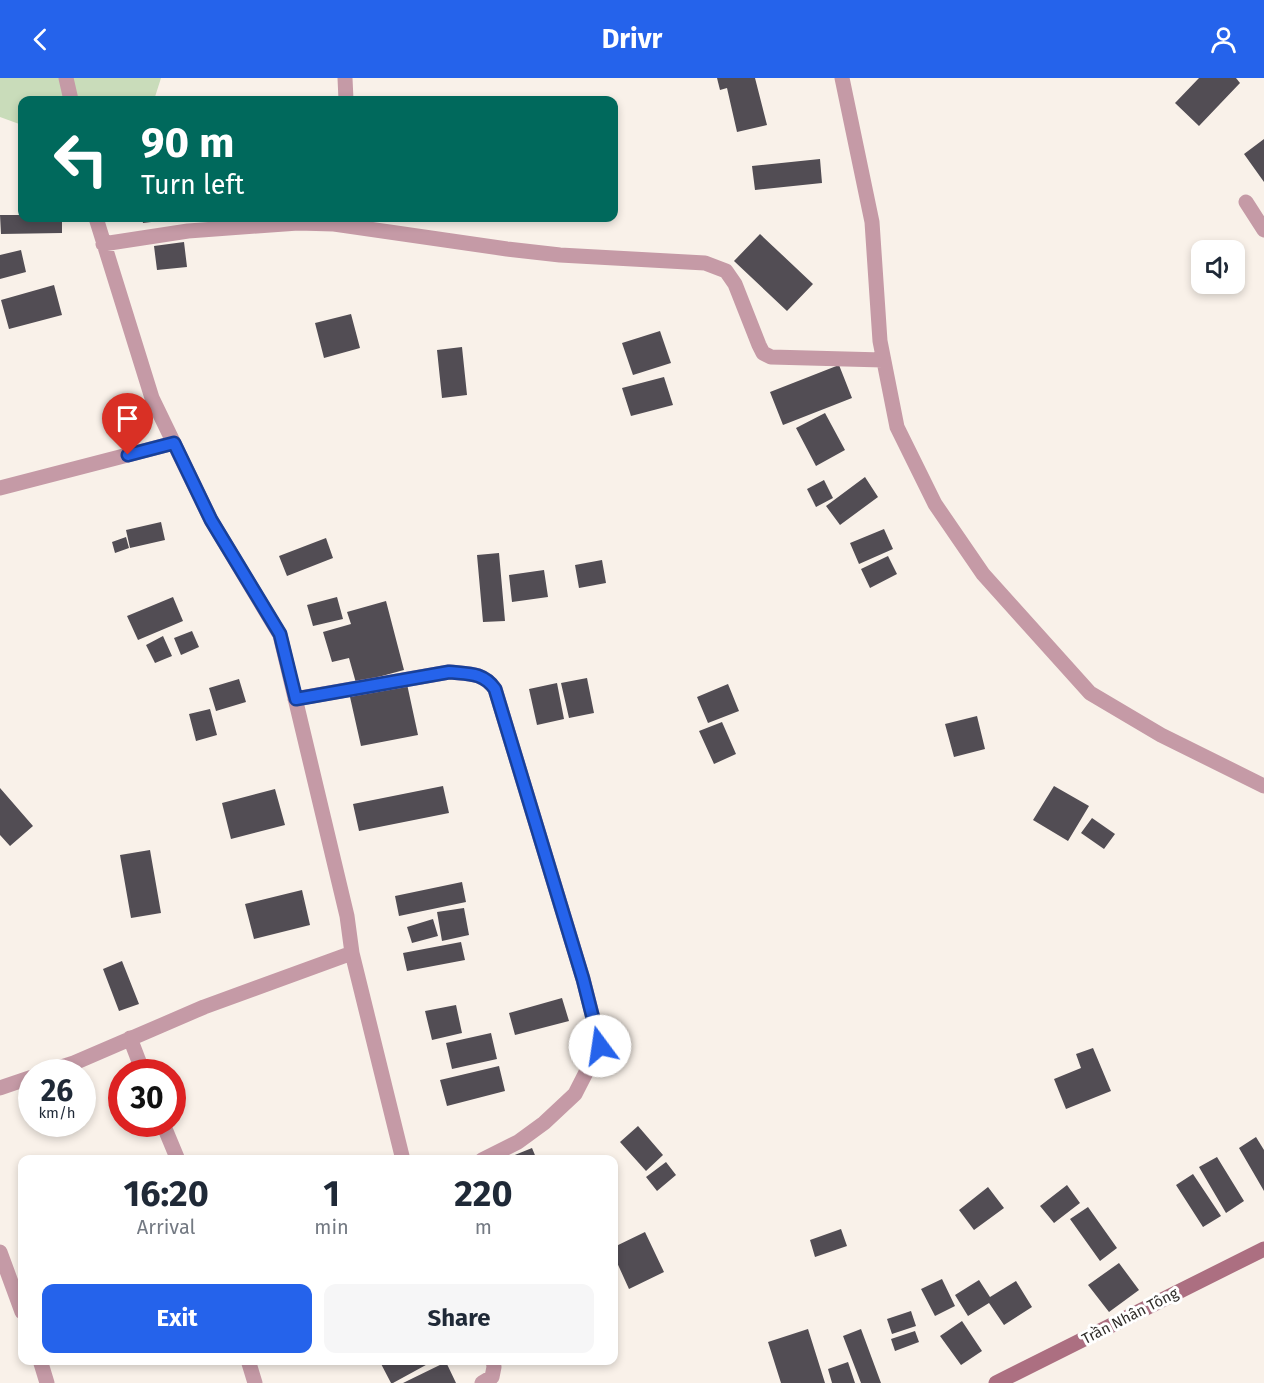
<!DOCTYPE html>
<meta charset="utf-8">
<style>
body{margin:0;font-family:"Fira Sans",sans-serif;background:#f6f6f7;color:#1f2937;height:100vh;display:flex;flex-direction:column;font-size:22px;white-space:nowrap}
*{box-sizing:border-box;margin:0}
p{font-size:20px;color:#747a83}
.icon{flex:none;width:33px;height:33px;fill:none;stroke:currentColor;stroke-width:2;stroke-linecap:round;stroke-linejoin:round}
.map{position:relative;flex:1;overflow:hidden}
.panel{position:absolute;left:18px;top:1077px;width:600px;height:210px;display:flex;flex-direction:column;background:#fff;border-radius:12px;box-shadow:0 3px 9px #0003}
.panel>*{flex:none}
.banner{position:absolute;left:18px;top:18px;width:600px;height:126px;border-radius:12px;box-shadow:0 3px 9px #0003;background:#00695c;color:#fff;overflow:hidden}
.buttons{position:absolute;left:1191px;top:162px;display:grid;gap:12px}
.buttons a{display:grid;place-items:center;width:54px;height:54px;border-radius:12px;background:#fff;box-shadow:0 3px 9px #0003;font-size:30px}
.speed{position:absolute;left:18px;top:981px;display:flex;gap:12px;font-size:30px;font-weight:700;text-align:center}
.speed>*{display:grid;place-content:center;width:78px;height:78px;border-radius:50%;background:#fff;box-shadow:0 3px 9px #0003;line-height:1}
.speed small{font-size:15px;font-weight:400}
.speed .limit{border:9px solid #d22;background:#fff;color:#111}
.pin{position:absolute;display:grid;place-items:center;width:51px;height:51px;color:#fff;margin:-62px -26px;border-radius:50% 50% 50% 0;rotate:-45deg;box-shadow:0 0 6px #0007}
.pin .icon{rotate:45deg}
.me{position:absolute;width:66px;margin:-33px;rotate:346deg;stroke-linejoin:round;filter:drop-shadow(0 0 4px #0008)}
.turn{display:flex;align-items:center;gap:21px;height:126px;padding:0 24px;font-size:27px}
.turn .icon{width:78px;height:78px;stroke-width:2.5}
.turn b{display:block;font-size:42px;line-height:51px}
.eta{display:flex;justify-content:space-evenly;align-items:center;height:102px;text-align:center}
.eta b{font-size:36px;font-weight:700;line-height:42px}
.button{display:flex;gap:12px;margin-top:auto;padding:12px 24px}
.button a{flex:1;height:69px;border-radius:12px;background:#2563eb;color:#fff;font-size:24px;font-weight:700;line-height:69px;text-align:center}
.button a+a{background:#f6f6f7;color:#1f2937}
header{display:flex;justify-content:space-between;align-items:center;height:78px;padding:0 24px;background:#2563eb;color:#fff;font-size:27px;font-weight:700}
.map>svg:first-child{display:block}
</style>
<header><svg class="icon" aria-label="back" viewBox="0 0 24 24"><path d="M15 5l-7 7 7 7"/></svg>Drivr<svg class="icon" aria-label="person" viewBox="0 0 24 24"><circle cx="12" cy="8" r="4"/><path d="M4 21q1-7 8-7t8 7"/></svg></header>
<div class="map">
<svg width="1264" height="1305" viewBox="0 0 1264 1305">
<rect width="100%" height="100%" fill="#f9f1e9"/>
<path fill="#c9dcba" d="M0,0H161L154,22H22V47L0,39Z"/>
<path fill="#524d54" d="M717,0H755L767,47L737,54L727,10L720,12Z
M1199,0H1236L1240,5L1199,48L1175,25Z
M1264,61V104L1244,76Z
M820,81L822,105L755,112L752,88Z
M0,137H22V140H62V155L1,156Z
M142,140H175L176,141L143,145Z
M760,156L813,206L787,233L734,183Z
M184,164L187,189L157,192L154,168Z
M21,172L26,194L0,201V177Z
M54,207L62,237L9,251L1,222Z
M351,236L360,270L324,280L315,245Z
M660,253L671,285L633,297L622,265Z
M462,269L467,317L442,320L437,272Z
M839,287L852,320L783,347L770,314Z
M664,299L673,327L631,338L622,310Z
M825,335L845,372L816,388L796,350Z
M865,399L878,419L840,447L826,428Z
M824,402L833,420L816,429L807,411Z
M161,444L165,462L130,470L126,452Z
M884,451L893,471L859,486L850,465Z
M126,459L129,470L115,475L112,464Z
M326,460L333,480L287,498L279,478Z
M499,475L505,543L483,544L477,477Z
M888,478L897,496L870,510L861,491Z
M602,482L606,505L579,510L575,487Z
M544,492L548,519L512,524L509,497Z
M173,519L183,543L138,562L127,538Z
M337,519L343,541L313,548L307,527Z
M386,523L404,592L356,605L349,580L332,584L323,554L351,546L347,534Z
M192,553L199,569L181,577L174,560Z
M163,558L172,578L155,585L146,567Z
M587,600L594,635L569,640L561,605Z
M239,601L246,624L216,633L209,610Z
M557,605L564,641L537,647L529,611Z
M407,606L418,657L361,668L350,619Z
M728,606L739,633L708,645L697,619Z
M210,631L217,657L196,663L189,636Z
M977,638L985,671L954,679L945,646Z
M722,644L736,676L714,686L699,653Z
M443,708L449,735L359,753L353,726Z
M1054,708L1089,728L1068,763L1033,742Z
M0,710L33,748L10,768L0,757Z
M275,711L285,747L231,761L222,725Z
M1092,740L1115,756L1104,771L1081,755Z
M150,772L161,835L131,840L120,777Z
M462,804L466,824L399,838L395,818Z
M302,812L310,847L254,861L245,826Z
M464,830L469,857L442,863L437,834Z
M433,841L438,858L412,865L407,849Z
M461,864L465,882L407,893L403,875Z
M122,883L139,926L119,933L103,891Z
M562,920L569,943L515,957L509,935Z
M456,927L462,955L432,962L425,933Z
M491,955L497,981L452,991L446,965Z
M1093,970L1111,1013L1066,1031L1054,1001L1081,990L1076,976Z
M499,988L505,1013L447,1028L440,1002Z
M638,1048L663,1077L646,1093L620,1064Z
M1256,1059L1264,1072V1113L1239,1070Z
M532,1070L537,1082H505V1081Z
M1217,1079L1244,1123L1226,1135L1199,1089Z
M666,1084L676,1097L657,1113L646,1099Z
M1193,1096L1221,1138L1203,1149L1176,1107Z
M1067,1107L1080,1125L1054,1145L1040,1128Z
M988,1109L1004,1130L974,1152L959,1132Z
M1088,1129L1117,1170L1100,1183L1070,1141Z
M841,1151L847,1168L815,1179L810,1162Z
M645,1154L664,1194L629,1211L614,1178V1169Z
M1119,1185L1139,1212L1109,1234L1088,1207Z
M942,1201L955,1228L935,1238L921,1211Z
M979,1202L990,1219L1016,1203L1032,1229L1004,1247L989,1225L968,1238L955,1217Z
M911,1233L916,1248L892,1256L887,1241Z
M962,1243L982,1273L961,1287L940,1258Z
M808,1251L825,1305H781L768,1264Z
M861,1251L881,1305H861L843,1258Z
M915,1253L919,1264L895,1273L891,1261Z
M379,1282H435L393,1305H391Z
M446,1284L456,1305H403Z
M848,1284L855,1305H832L828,1291Z"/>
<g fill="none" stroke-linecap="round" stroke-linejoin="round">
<path stroke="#c59aa6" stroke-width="15" d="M66,0L71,22
M345,0L346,22
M842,0L872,144L880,263L897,349L935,426L983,496L1090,615L1161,657L1264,708
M1246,124L1264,152
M96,140L152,320L211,442L280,557L347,838L352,875L403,1082
M103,166L188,153L298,145L334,146L507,171L560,177L705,185L726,193L735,206L759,267L763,275L771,279L883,282
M0,410L174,365
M295,621L449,594C468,596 483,594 495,611L583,901L600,967L575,1016L544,1045L518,1064L482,1082
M130,960L143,994
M46,994L74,985L204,929L352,875
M0,1010L32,999
M163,1046L178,1082
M0,1174L22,1234
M40,1282L47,1305
M248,1282L255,1305
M482,1305L492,1299L494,1289L493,1282"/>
<path stroke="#ac6f81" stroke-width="15" d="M996,1305L1264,1171"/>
</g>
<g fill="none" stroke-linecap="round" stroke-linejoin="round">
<defs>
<path id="route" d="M128,377L174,365L211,442L280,556L296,621L449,594C468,596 483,594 495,611L583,901L600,968"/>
</defs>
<use href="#route" stroke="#184099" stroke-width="15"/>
<use href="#route" stroke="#2563eb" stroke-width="10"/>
</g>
<g text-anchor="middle" stroke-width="6" stroke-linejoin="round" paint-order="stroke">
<g font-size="15" fill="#2f2c29" stroke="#fff">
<text transform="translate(1130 1238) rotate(-27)" y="5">Trần Nhân Tông</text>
</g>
</g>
</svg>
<div class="buttons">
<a><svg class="icon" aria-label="sound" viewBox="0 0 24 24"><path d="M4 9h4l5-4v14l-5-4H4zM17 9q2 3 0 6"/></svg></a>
</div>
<div class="speed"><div>26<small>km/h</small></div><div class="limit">30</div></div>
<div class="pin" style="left:128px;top:377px;background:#d93025"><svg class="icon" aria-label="arrive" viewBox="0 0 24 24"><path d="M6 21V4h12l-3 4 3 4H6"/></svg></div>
<svg class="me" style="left:600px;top:968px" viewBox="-20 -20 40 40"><circle r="19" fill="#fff"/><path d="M0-13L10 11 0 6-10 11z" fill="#2563eb"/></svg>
<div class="banner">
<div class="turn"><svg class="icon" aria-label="left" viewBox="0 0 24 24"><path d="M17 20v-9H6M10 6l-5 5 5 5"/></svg><div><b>90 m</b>Turn left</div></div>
</div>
<section class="panel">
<div class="eta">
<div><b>16:20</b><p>Arrival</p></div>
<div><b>1</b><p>min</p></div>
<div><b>220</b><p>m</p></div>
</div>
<div class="button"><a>Exit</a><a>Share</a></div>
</section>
</div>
